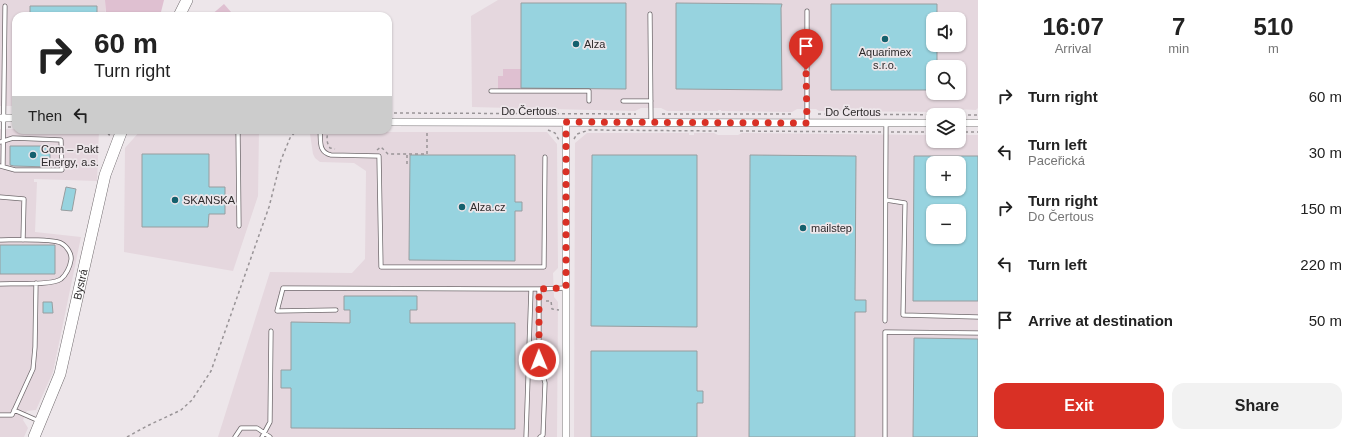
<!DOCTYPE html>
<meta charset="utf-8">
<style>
body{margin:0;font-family:Arial,sans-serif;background:#f2f2f2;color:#222;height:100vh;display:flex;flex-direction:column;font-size:15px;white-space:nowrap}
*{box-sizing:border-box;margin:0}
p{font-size:13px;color:#767676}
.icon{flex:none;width:22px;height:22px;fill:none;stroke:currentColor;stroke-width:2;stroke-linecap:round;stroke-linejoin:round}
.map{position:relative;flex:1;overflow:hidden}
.details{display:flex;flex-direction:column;background:#fff;width:380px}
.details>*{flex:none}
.hud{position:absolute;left:12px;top:12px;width:380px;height:122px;border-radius:12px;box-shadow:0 1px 3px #0004;background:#fff;color:#222;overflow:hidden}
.fabs{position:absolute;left:926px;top:12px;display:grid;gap:8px}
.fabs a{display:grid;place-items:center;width:40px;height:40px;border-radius:8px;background:#fff;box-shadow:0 1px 3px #0004;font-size:20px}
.pin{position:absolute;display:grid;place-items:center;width:34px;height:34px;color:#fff;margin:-41px -17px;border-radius:50% 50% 50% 0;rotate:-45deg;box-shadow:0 0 4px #0007}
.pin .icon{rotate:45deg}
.me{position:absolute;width:44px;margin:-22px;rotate:359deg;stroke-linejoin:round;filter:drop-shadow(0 0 3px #0008)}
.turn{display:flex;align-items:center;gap:14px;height:84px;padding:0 16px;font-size:18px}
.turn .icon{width:52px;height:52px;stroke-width:2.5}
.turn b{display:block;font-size:28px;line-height:34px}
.then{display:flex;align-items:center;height:38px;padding:0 16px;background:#0003;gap:8px;font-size:15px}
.eta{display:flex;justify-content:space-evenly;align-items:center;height:68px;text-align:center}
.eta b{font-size:24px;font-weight:700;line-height:28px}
.button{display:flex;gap:8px;margin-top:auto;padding:8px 16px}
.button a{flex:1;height:46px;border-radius:12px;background:#d93025;color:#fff;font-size:16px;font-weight:700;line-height:46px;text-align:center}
.button a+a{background:#f2f2f2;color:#222}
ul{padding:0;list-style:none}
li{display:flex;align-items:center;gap:12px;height:56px;padding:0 16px}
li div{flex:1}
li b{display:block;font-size:15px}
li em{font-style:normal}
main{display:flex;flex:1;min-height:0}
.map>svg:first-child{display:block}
</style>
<main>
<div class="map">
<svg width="978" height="437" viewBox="0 0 978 437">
<rect width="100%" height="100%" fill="#ede6ea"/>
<path fill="#e5d7de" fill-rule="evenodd" d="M0,0H105V16H16V106H0Z
M498,0H978V108L976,110L958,109L952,112L819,111L816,109H797L792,112L721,111V110H718V111H667L661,108H641L635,111L472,107L471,16ZM933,19H959V45H933ZM933,67H959V93H933Z
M0,129H16L21,130L22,131H25V130H99L97,181L34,179V182H37L35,232L81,237L53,372L36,410L27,411L23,420L28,428L24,437H0Z
M141,130H259L258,196L233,271L124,252L125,148Z
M332,132H366V134H369V132H547L557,144L558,268L553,273L554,297L558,302L557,437H218L270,272L352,273L365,259L366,171L354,163L320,162L315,158L313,154L310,134H330Z
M587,133H689V135H694V133H714L718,135H738L742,133L933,135V141H959V135H978V437H574L575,143ZM933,163H959V189H933ZM933,211H959V237H933Z"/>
<path fill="#dfc0d1" d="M105,0H164L160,16H106Z
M224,4L231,12L247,16H210Z
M503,69H521V89L498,90V76H503Z"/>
<path fill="#97d3df" stroke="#979d9f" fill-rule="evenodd" d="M521,3H626V89L521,88Z
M676,3L782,4L781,8L782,90L676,89Z
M831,4H937V19H933V45H937V67H933V90H831Z
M30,6H97V16H30Z
M10,146H50V167L14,166L10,165Z
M142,154H209V187H225V214H209L208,227H142Z
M410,155H515V202H522V211H515V261L409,260Z
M592,155H697V327L591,326Z
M750,155L856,156L855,300H866V312H855V437H749Z
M914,156H978V301H913ZM933,163H959V189H933ZM933,211H959V237H933Z
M66,187L76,189L72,211L61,210Z
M0,245H55V274H0Z
M344,296H417V310H410V323H515V429L291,428V388H281V370H291V322L350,323V310H344Z
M43,302H52L53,313H43Z
M914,338L978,339V437H913Z
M591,351H697V391H703V403H697V437H591Z"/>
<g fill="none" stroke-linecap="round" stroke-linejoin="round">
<defs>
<path id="lane" d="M650,14L651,122
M491,91H589V101
M623,101H651
M807,123V11
M238,130L239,226
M320,130C321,141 318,152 331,155L379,156L381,267H544L545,157
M0,142L13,138L61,140L62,170H15L0,166
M3,166L5,6
M0,197L24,199L23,240
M886,200L905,203L903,315L978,317
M0,240C12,240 52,238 61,243C67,246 72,254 71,260C70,267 66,275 61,279C51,286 13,283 0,284
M539,289V360L545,383L543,435L540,437
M336,310L277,311L283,288L539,289L566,288
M885,321L886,123
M14,410L39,421
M0,415H12L33,369L35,347L36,283
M235,437L241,428H257L270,437
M262,437L270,422L271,331
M526,437L531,289
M885,437V332L978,333"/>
<path id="street" d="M0,118H16
M388,122L933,123
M566,122V437
M959,123H978"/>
<g id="secondary">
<path d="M179,16L187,0"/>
<path id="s1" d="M34,437L60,374L105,175L122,130"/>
</g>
</defs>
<use href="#lane" stroke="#706a6d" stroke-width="5"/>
<use href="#street" stroke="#706a6d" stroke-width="8"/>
<use href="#secondary" stroke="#706a6d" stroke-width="12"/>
<path stroke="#999497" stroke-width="1.5" stroke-dasharray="3 3" stroke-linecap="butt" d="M388,113L636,114
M662,114H794
M818,114L978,115
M8,127H16
M104,130L107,134L110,135
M330,130C326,135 326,142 330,148L335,149
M548,130L555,133L559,140
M740,131L881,132
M891,132H933
M959,132H978
M131,133L134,130
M574,139L577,134L589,130L717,131
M377,150L381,147L388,154H407
M407,164V154H427V130
M546,301H551L552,309L559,310
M127,437L147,426L181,410L192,400L211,371L269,207L281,160L290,138L297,130"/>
<use href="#lane" stroke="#fff" stroke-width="3.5"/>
<use href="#street" stroke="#fff" stroke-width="7"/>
<use href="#secondary" stroke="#fff" stroke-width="11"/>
</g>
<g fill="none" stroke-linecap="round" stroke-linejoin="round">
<path stroke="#d93025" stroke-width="7" stroke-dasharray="0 12.6" d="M539,360V289L566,288V122L807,123L806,70"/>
</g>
<g fill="#14606d" stroke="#ede6ea" stroke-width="1.5">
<circle cx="885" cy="39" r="4"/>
<circle cx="576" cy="44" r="4"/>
<circle cx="33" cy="155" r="4"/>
<circle cx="175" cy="200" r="4"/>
<circle cx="462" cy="207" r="4"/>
<circle cx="803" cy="228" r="4"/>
</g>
<g text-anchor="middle" stroke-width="3.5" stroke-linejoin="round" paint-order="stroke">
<g font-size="11" fill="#2d2a2b" stroke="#ede6ea" text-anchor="start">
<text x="584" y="48">Alza</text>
<text x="885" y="56" text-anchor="middle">Aquarimex<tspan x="885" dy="13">s.r.o.</tspan></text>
<text x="41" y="153">Com – Pakt<tspan x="41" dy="13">Energy, a.s.</tspan></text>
<text x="183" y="204">SKANSKA</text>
<text x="470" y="211">Alza.cz</text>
<text x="811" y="232">mailstep</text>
</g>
<g font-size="11" fill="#2d2a2b" stroke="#ede6ea">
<text x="529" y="115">Do Čertous</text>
<text x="853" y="116">Do Čertous</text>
<text dy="4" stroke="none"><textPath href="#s1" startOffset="160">Bystrá</textPath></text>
</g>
</g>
</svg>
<div class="fabs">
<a><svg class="icon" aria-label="sound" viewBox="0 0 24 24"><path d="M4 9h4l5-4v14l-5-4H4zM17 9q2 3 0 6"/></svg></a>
<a><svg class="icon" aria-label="search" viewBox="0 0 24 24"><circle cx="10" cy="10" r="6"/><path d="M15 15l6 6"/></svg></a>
<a><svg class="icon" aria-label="layers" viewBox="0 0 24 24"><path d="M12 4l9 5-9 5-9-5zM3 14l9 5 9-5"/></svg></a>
<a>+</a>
<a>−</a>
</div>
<div class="pin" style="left:806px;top:70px;background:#d93025"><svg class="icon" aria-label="arrive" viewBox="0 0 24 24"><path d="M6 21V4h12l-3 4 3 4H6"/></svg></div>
<svg class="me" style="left:539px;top:360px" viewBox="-20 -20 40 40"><circle r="17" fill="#d93025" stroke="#fff" stroke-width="3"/><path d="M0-11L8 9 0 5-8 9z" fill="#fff"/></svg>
<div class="hud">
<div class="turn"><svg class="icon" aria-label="right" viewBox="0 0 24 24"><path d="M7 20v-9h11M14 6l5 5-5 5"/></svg><div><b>60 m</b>Turn right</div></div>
<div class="then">Then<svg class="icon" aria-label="left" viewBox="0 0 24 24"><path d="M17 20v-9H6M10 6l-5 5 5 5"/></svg></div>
</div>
</div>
<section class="details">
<div class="eta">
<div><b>16:07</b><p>Arrival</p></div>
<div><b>7</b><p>min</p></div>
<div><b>510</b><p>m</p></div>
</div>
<ul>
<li><svg class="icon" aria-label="right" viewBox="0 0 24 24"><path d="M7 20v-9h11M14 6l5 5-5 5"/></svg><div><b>Turn right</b></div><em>60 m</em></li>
<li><svg class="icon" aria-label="left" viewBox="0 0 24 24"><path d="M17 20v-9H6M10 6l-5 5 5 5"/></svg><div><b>Turn left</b><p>Paceřická</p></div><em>30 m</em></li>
<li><svg class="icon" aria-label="right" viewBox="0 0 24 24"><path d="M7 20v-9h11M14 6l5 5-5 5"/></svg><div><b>Turn right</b><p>Do Čertous</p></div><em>150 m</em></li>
<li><svg class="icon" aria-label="left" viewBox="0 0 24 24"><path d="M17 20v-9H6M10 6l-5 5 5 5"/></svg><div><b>Turn left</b></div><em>220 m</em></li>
<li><svg class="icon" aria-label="arrive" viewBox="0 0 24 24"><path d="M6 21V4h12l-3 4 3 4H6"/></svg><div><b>Arrive at destination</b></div><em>50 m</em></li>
</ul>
<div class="button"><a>Exit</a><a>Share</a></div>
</section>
</main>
